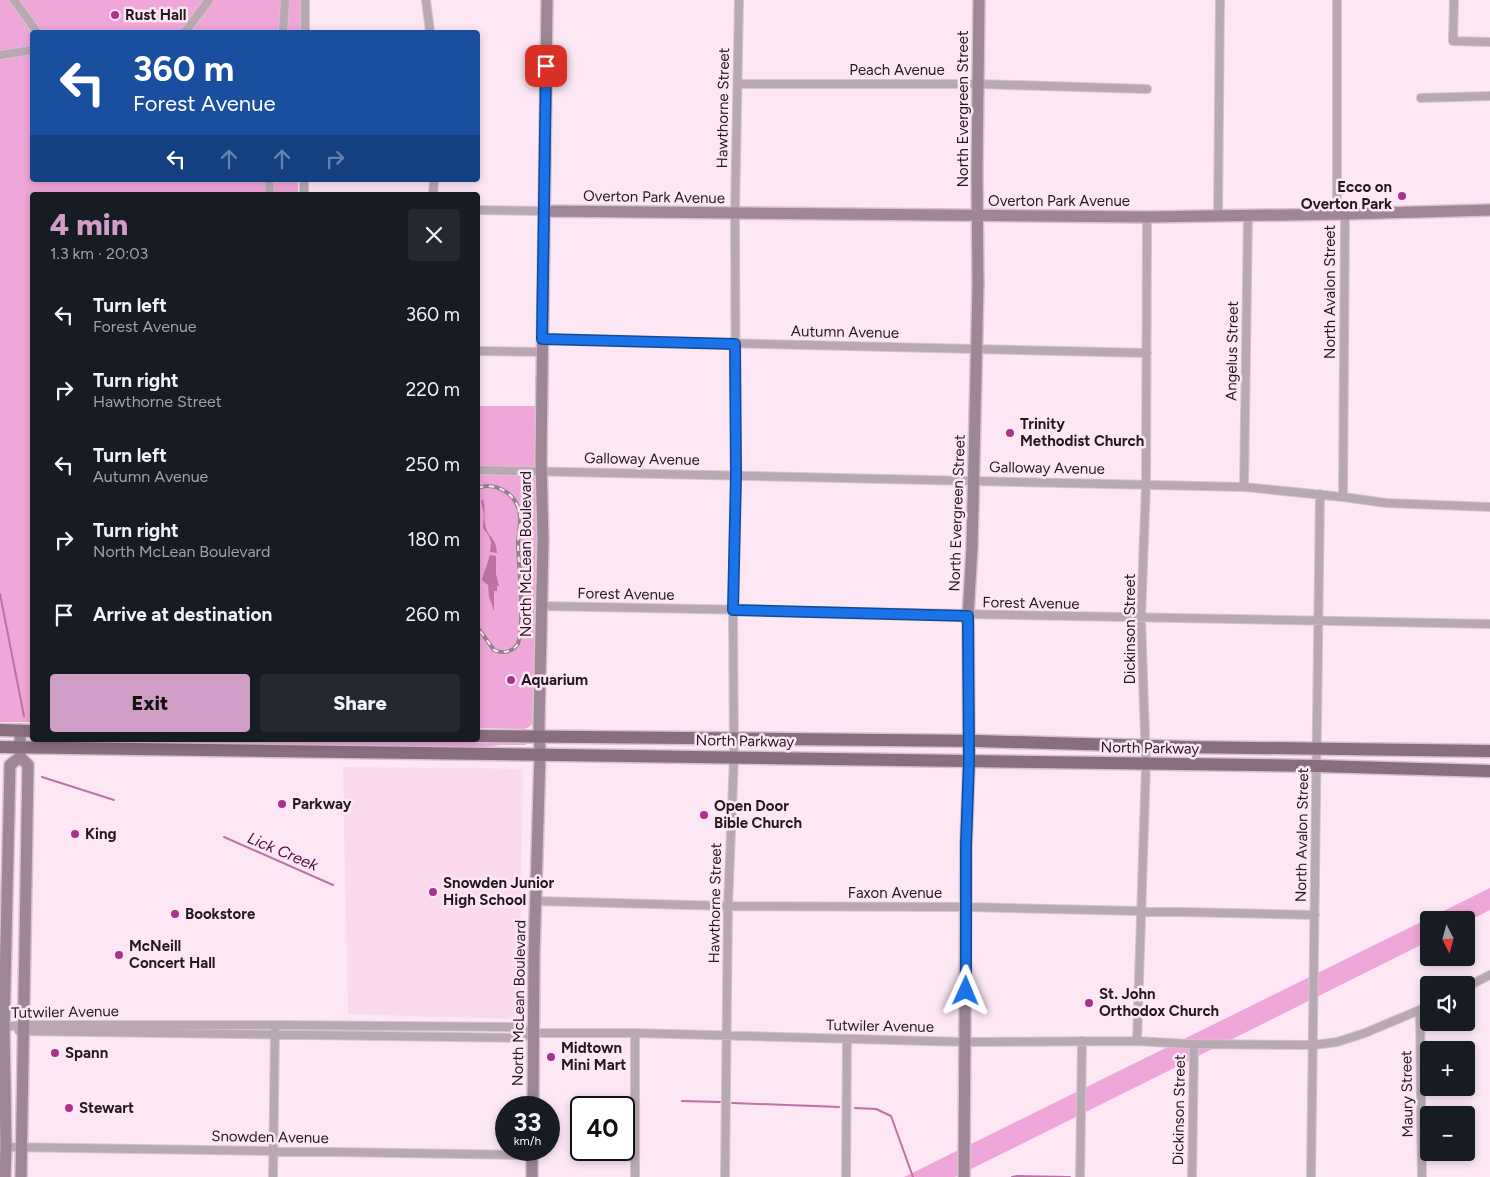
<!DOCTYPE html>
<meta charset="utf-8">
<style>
body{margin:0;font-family:Figtree,sans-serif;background:#242831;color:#f1f3f6;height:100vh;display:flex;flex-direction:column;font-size:19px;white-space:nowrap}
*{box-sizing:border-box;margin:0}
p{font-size:16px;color:#9ea1a6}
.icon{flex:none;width:28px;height:28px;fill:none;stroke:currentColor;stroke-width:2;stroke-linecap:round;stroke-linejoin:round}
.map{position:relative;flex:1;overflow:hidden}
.sheet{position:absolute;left:30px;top:192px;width:450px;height:550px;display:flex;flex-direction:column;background:#171b24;border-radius:5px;box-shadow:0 2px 8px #0003}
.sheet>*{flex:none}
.guide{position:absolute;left:30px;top:30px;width:450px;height:152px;border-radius:5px;box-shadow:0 2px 8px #0003;background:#1a4fa0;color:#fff;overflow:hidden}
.needle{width:32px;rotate:174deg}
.buttons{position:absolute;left:1420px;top:911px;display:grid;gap:10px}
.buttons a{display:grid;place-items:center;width:55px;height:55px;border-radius:5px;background:#171b24;box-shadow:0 2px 8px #0003;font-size:25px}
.speed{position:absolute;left:495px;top:1096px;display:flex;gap:10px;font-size:25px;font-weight:700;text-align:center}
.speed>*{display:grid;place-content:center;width:65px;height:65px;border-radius:50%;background:#171b24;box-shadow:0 2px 8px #0003;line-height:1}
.speed small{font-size:12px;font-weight:400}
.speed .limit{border:2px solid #111;border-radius:8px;background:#fff;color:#111}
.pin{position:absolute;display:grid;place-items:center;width:42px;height:42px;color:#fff;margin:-21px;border-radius:10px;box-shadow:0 2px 8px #0006}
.me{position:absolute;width:55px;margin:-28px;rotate:1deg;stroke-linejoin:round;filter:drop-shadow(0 0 4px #0008)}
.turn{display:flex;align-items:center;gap:18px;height:105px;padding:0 20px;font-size:22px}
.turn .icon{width:65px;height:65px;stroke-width:2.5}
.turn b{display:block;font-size:35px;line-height:42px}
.lanes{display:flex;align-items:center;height:48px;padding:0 20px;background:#0003;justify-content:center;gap:25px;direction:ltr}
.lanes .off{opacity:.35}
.round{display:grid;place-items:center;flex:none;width:52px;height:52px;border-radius:5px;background:#242831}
.summary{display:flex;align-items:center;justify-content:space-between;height:85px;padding:0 20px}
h1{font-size:30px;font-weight:800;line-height:38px;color:#d09dc6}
.action{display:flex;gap:10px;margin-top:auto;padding:10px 20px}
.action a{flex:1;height:58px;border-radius:5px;background:#d09dc6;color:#111;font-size:20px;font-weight:800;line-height:58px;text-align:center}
.action a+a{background:#242831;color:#f1f3f6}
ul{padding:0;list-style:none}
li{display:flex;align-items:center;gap:15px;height:75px;padding:0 20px}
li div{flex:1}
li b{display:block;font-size:19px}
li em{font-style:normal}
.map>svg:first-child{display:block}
</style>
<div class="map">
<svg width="1490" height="1177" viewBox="0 0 1490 1177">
<rect width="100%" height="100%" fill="#fde7f5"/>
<path fill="#fbd9ef" d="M343,767L523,769L519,1019L348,1014Z"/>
<path fill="#eea7d8" d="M0,0H302L301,32H32V180H298V195H32V722H0Z
M478,406H539L535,588L534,712C533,720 534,727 524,729L478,728Z
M37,740H478L528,741V743L525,745H502L474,748L37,742Z
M1490,888V910L1466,922V920H1429V941L955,1177H904Z"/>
<path fill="#bd72a7" d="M483,499C486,508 483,518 486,528C489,538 496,537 497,553L490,552L491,543L489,536L483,528L484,514L481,501Z
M490,555L496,556V574L499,586H497V591H494V611L489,597L488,585L483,581L482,579Z"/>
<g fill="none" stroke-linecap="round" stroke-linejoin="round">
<path stroke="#bd72a7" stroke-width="2" d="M0,594L24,716
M42,777L114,800
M224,837L333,885
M682,1101L720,1102
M732,1103L839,1107
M855,1108L876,1109L891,1116L913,1177
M1012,1177L1017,1176L1070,1177"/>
<defs>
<path id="street" d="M14,0L37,32
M426,0L430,32
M1337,0V203L1345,214L1343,497
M1454,0L1453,41L1490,42
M185,32L209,0
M283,32L285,0
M305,32V0
M0,55L32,50
M738,84H978L1147,89
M1421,98L1490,96
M269,180L270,195
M304,195V180
M433,195L434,180
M478,210L544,211
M1218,216L1220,0
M543,339L1147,353
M478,351L543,352
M478,470L1244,487L1343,497L1386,503L1490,507
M1244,487L1248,215
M541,606L1490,624
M536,901L728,906L966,907L1315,915
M1466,987L1490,975
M1420,1010L1422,1177
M4,1027L24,1025H275L521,1027L533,1033H635L965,1042L1137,1041L1188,1044L1314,1045L1337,1042L1365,1033L1429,1006
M19,1031L521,1038L533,1033
M1137,1041L1146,764L1141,618L1146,484L1147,217
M6,1147L532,1155
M273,1177L275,1029
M635,1177V1033
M725,1177L728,906L734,758L733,610L736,475L735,212L739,0
M846,1177L847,1039
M1080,1177L1082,1041
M1192,1177L1194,1044
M1311,1177L1320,494"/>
<path id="secondary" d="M544,211L1147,217L1345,214L1490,210
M20,730V757L28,765L21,1177
M533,1108L534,955L540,755L539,725L543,540L541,459L547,0
M5,1177L6,1147L4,1027L10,765L20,757
M532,1177V1150
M964,1177L966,845L969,761L968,616L972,548L978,285L977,172L979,0"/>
<path id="primary" d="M0,730L32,731
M478,736L978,741L1186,747L1490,751
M0,747L1317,766L1490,771"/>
</defs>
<use href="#street" stroke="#d6c2cf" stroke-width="10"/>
<use href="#secondary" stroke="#d6c2cf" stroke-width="14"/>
<use href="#primary" stroke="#d6c2cf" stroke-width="15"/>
<use href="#street" stroke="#b8a8b2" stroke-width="8"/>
<use href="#secondary" stroke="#9d8695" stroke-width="11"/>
<use href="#primary" stroke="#896e80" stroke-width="12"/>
<defs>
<path id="rail" d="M478,488C493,482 512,491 518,507C523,519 518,532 518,545C519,573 525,618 518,644C512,652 503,654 494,650L478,628"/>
</defs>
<use href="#rail" stroke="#92818c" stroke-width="4"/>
<use href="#rail" stroke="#fde7f5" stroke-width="2" stroke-dasharray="5.5" stroke-linecap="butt"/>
</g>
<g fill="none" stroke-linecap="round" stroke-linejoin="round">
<defs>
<path id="route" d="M546,66L542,339L735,344L736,475L733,610L968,616L969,761L966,845V991"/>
</defs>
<use href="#route" stroke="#114b97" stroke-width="12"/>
<use href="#route" stroke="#1a73e8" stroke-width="9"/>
</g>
<g fill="#a7338c" stroke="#fde7f5" stroke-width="2">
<circle cx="115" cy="15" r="5"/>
<circle cx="1402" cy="196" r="5"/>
<circle cx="1010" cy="433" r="5"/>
<circle cx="511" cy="680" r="5"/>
<circle cx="282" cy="804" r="5"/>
<circle cx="704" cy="815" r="5"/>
<circle cx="75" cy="834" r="5"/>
<circle cx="433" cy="892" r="5"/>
<circle cx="175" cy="914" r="5"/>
<circle cx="119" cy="955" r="5"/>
<circle cx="1089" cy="1003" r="5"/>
<circle cx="55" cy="1053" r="5"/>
<circle cx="551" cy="1057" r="5"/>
<circle cx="69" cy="1108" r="5"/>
</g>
<g text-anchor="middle" stroke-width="5" stroke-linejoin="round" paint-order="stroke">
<g font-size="15" font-weight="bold" fill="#241720" stroke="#fde7f5" text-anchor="start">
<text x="125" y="20">Rust Hall</text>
<text x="1392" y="192" text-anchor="end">Ecco on<tspan x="1392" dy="17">Overton Park</tspan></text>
<text x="1020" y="429">Trinity<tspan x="1020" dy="17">Methodist Church</tspan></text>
<text x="521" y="685">Aquarium</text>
<text x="292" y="809">Parkway</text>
<text x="714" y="811">Open Door<tspan x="714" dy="17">Bible Church</tspan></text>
<text x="85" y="839">King</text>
<text x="443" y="888">Snowden Junior<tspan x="443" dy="17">High School</tspan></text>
<text x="185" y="919">Bookstore</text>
<text x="129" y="951">McNeill<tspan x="129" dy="17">Concert Hall</tspan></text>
<text x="1099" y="999">St. John<tspan x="1099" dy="17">Orthodox Church</tspan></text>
<text x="561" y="1053">Midtown<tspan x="561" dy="17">Mini Mart</tspan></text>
<text x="65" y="1058">Spann</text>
<text x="79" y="1113">Stewart</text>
</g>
<g font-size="15" fill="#241720" stroke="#fde7f5">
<text x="897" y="75">Peach Avenue</text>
<text transform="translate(723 108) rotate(-89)" y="5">Hawthorne Street</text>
<text transform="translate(963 109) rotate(-90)" y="5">North Evergreen Street</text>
<text transform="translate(654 197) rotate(1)" y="5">Overton Park Avenue</text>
<text x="1059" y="206">Overton Park Avenue</text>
<text transform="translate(1330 292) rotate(-90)" y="5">North Avalon Street</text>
<text transform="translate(845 332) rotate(1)" y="5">Autumn Avenue</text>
<text transform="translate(1232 351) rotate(-89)" y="5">Angelus Street</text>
<text transform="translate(642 459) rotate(1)" y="5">Galloway Avenue</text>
<text transform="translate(1047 468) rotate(1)" y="5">Galloway Avenue</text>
<text transform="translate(957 513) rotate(-88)" y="5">North Evergreen Street</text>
<text transform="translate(526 554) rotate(-90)" y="5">North McLean Boulevard</text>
<text transform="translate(626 594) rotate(1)" y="5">Forest Avenue</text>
<text transform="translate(1031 603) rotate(1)" y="5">Forest Avenue</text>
<text transform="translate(1130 629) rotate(-90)" y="5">Dickinson Street</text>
<text transform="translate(745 741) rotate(1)" y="5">North Parkway</text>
<text transform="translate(1150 748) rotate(1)" y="5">North Parkway</text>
<text transform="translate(1302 835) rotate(-89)" y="5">North Avalon Street</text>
<text x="895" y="898">Faxon Avenue</text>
<text transform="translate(715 903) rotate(-89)" y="5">Hawthorne Street</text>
<text transform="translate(519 1003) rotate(-89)" y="5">North McLean Boulevard</text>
<text transform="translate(65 1012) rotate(-1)" y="5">Tutwiler Avenue</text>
<text transform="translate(880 1026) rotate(1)" y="5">Tutwiler Avenue</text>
<text transform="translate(1407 1094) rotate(-91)" y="5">Maury Street</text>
<text transform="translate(1179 1110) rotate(-89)" y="5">Dickinson Street</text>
<text transform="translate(270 1137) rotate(1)" y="5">Snowden Avenue</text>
</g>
<g font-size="16" font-style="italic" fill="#520d43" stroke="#fde7f5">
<text transform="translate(283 851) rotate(23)" y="6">Lick Creek</text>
</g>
</g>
</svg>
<div class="buttons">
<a><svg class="needle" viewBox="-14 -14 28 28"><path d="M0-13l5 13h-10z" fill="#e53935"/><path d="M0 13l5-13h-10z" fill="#9ea1a6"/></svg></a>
<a><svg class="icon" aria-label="sound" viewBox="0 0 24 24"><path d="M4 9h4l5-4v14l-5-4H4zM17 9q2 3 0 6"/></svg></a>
<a>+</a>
<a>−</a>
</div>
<div class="speed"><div>33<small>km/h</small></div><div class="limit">40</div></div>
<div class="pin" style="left:546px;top:66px;background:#d93025"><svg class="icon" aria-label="arrive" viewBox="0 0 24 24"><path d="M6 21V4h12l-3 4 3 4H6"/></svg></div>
<svg class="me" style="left:966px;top:991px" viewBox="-20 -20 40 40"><path d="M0-17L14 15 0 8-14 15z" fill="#1a73e8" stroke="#fff" stroke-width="4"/></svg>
<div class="guide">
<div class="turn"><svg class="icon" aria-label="left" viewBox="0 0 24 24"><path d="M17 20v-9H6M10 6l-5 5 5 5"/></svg><div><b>360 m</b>Forest Avenue</div></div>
<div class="lanes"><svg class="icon" aria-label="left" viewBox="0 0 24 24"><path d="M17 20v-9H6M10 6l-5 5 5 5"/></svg><svg class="icon off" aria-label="ahead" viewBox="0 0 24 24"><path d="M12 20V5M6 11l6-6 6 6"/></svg><svg class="icon off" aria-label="ahead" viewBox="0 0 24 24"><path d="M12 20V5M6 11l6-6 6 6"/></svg><svg class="icon off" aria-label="right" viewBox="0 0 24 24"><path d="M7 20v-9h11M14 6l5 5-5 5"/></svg></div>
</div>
<section class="sheet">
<div class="summary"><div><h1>4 min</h1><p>1.3 km · 20:03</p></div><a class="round"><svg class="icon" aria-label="close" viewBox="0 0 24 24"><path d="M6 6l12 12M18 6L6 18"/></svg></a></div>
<ul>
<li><svg class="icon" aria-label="left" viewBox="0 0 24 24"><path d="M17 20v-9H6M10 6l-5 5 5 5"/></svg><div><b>Turn left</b><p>Forest Avenue</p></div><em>360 m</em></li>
<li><svg class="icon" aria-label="right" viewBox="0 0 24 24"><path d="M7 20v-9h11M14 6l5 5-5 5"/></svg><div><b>Turn right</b><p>Hawthorne Street</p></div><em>220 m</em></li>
<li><svg class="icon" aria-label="left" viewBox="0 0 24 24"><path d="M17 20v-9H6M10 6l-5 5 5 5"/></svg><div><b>Turn left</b><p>Autumn Avenue</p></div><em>250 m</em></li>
<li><svg class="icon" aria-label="right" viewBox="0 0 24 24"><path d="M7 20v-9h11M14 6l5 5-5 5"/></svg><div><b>Turn right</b><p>North McLean Boulevard</p></div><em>180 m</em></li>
<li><svg class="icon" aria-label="arrive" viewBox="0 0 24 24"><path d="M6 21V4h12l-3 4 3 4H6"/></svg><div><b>Arrive at destination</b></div><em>260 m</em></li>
</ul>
<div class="action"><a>Exit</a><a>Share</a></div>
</section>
</div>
